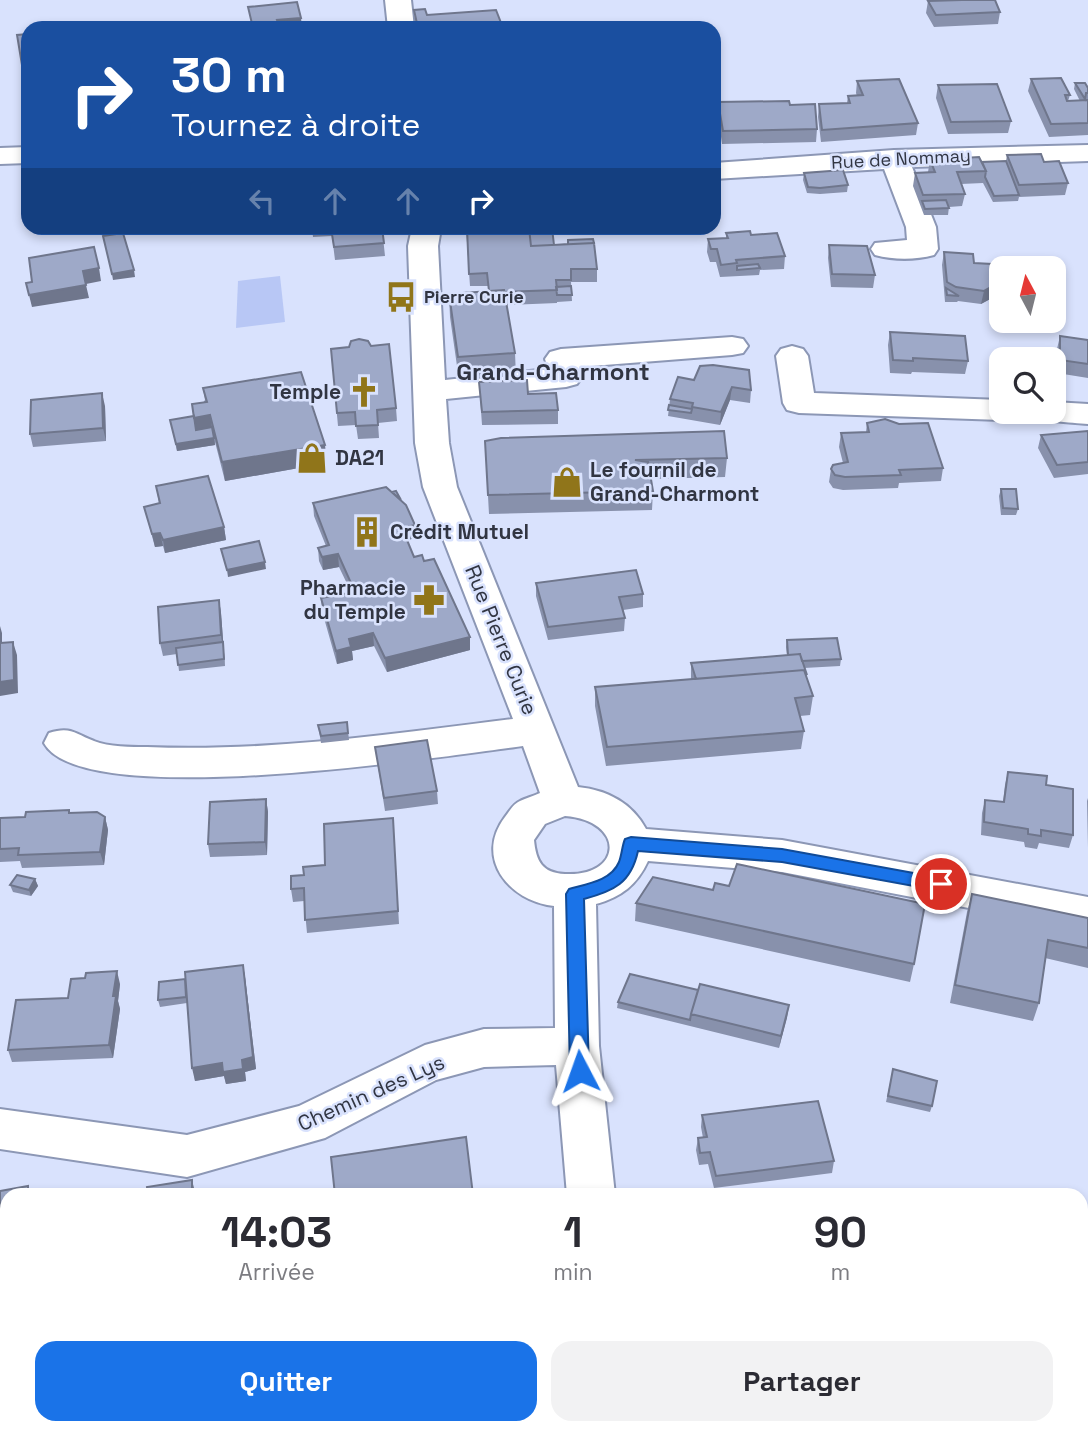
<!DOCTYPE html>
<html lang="fr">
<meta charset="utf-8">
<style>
body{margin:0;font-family:"Space Grotesk",sans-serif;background:#f2f2f3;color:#2b2b33;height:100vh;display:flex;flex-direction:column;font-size:26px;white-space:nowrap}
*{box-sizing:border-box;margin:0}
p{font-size:23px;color:#7c7c81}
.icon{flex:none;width:38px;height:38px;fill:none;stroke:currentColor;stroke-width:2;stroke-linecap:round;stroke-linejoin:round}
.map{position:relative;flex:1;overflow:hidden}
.sheet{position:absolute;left:0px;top:1188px;width:1088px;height:247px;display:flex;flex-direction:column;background:#fff;border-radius:21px 21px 0 0;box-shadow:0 4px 10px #0003}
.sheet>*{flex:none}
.hud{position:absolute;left:21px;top:21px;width:700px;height:214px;border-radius:21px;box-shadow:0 4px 10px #0003;background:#1a4fa0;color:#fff;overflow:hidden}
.needle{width:46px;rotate:353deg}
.fabs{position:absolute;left:989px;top:256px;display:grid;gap:14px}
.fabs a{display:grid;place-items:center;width:77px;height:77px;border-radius:14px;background:#fff;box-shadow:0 4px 10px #0003;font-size:35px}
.pin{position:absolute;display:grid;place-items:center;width:60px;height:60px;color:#fff;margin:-30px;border:4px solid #fff;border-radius:50%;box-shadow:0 2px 7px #0007}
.me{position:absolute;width:77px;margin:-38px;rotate:356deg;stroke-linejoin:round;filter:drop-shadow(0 0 5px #0008)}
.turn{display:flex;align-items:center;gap:24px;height:147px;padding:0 35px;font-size:32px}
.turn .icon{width:91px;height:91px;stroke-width:2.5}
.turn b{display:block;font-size:49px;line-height:60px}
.lanes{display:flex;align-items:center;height:66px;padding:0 35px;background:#0003;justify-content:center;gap:35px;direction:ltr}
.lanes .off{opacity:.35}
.eta{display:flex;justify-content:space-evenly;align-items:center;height:119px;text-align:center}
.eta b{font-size:42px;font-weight:600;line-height:49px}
.cta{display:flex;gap:14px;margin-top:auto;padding:14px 35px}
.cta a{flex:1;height:80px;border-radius:21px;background:#1a73e8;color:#fff;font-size:28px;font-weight:600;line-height:80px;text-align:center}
.cta a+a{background:#f2f2f3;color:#2b2b33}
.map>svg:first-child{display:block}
</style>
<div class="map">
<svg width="1088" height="1434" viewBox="0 0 1088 1434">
<rect width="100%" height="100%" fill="#d9e2fd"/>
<path fill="#b8c7f5" d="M280,276L285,322L236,328L238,281Z"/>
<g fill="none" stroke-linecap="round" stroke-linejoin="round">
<defs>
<path id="minor" d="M385,0H411L414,28H388Z
M1088,145V161L912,167L936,227L938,249L934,255C915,260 894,260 875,255L871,249L875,243L907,240L906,227L884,169L714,179V163L894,150Z
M28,147V163L0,164V148Z
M412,228H441L438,246L445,380L548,369L545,359L550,352L561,349L732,337L743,339L748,346L743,353L732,355L579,367L582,377L577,384L566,387L446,399L449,443L457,487L578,787C607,790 632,803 646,829L782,840L1088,897V931L782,872L648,861C637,885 621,897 596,904L599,1046L615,1195H567L556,1065L484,1067L436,1080L325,1138L187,1177L0,1149V1109L187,1135L299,1106L425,1045L484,1029L555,1028L554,906C509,901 474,858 505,817C509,812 513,804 520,801C526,798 534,796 540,793L523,746C446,756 82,813 44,743L49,733C71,726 75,734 94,741C109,747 131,747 147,747C269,752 392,734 513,719L423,487L415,443L408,246ZM565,816C626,821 623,877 565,874C542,873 536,861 534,840L545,824Z
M792,346L803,349L808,356L814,393L1001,400V411H1054V402L1088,404V424C1067,423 1017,416 1001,420L799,413L787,410L783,403L776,356L781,349Z
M580,1428H632V1434H580Z"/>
</defs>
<use href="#minor" stroke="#8c97b5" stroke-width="4"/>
<use href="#minor" fill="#fff" fill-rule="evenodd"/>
</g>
<path fill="#8891ac" d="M928,1L1000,12L998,24L934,27L926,13Z
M414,10L427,15L503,28H416Z
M1031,79L1070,95L1068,101H1080L1074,89L1075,83L1088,88V135L1049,137L1028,91Z
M857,81L918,123L916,135L821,142L818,117L819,104L847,103L848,96H857L856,93Z
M938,85L1011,121L1008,133L948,134L936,98Z
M718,102L790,105L817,129L816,142L722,144L718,115Z
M1007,155L1044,162L1068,183L1065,195L1019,197L1018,201L993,202L983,183L961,184L965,194L962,206L949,207L948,215H924L913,186L915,173L928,172L930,160L982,162L1006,161Z
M804,173L848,185L847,192L820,194L807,193L803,180Z
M312,228H382L385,256L335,260L332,236L313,237Z
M466,228L554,245L597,269V282H571L572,301L557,302V303L507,305L515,353L516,376L459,380L450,317L449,294L488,291V286H470Z
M726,233L751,235L785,256L784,269L760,270L759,275L720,277L716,262H710L707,252L708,239L726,238Z
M829,245L875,275L873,288L831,287L828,258Z
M944,252L974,263L995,285L992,298L981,304L958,301L957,302H945L942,265Z
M890,332L968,361L965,374L912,372L911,374L890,373L888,345Z
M1060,336L1088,340V378L1057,373V349Z
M331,349L396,408L397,421L378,423L379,438L358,439L356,425L338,426Z
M678,377L751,390L750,403L730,400L720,425L668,416L670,399Z
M479,382L528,394L558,410V424L482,425Z
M203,388L327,463L225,481L215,442V445L177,451L170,420L194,416L205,400Z
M105,406L106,441L33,447L30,434Z
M867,423L943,468L941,481L899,483L898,488L843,490L833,488L829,482L831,469L843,463L839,447L841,433L866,432Z
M1088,431V474L1054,478L1038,448L1041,435Z
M485,441L727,458L725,477L651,479L653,491L652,510L489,514Z
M156,486L224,527L226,540L165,553L163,546L155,547L144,507L159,503Z
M1001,489L1018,509L1016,515H1001L999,496Z
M401,500L415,525L416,538L407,540L414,557L424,561L470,650L387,672L374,646L352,651L353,660L337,664L322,611L321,598L351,592L339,567L323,570L319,561L318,548L326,546L314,516L313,503Z
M536,583L643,594V607L623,610L625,618L624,631L548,640L536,596Z
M219,600L221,613L225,666L179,671L177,654L163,656L160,643Z
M787,640L841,659L840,666L804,668L813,696L810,715L800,716L804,731L801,749L606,766L595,706V687L691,679V663L787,655L786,647Z
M347,722L349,740L321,743L318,725Z
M375,747L437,791L438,804L385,811Z
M1008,772L1046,785L1073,835L1069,848L1039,843L1037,849L1025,847L1024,842L981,835L982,813L985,800L1003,802L1005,785Z
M1088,798V848L1087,801Z
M266,799L268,812L267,855L210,857L208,844Z
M69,810L70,813L105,817L108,830L104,865L22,868L20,861L0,862V818L25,817Z
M393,818L399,924L307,933L304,901L293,902L291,889L304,875L325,865Z
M35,879L38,886L31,896L13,892L10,885Z
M729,886L914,964L910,982L635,921L636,903L713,890Z
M972,894L1088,918V968L1045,958L1039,1003L1033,1021L950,1003L967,912Z
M243,965L245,977L256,1069L245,1072L246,1081L226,1084L224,1076L195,1081L187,1003L160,1007L158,1000L185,979Z
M120,984L118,1001L120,1009L113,1058L12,1062L8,1050L68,998Z
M698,990L789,1005L779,1048L617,1008L618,1002Z
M893,1069L932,1106L930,1112L886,1102Z
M702,1115L834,1161L832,1173L714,1188L708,1164L699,1165L696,1150L698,1138H703L701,1127Z"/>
<path fill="#6f768c" d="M301,18L302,28H253L277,20Z
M23,71H28V89H26Z
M99,268L101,281L86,284L83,271Z
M134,270L135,277L113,280L112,274Z
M86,285L89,298L32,307L29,295Z
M995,285L992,298L981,304L984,291Z
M732,387L730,400L720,425L721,412Z
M102,393L105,406L106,441L103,428Z
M210,415L213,434L198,436L194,418Z
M214,438L215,445L177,451L176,444Z
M325,445L327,463L225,481L222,462Z
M415,525L416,538L403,541L402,528Z
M224,527L226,540L165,553L163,540Z
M160,533L163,546L155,547L152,534Z
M338,554L339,567L323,570L322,557Z
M265,562L266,569L228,577L227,570Z
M219,600L221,613L225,666L221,635Z
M0,626L2,633V657L0,649Z
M373,633L374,646L352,651L353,660L337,664L336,651L349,639Z
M470,637V650L387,672L385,658Z
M13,642L17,655L18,693L0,696V682Z
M266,799L268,812L267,855L265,842Z
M105,817L108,830L104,865L100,852Z
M35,879L38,886L31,896L29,890Z
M243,965L245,977L256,1069L245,1072L246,1081L226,1084L224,1076L195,1081L192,1068L242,1060Z
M117,971L120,984L118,1001L120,1009L113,1058L109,1045L113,996Z
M789,1005L787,1018L779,1048L781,1036Z
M192,1180L195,1192V1195H192Z
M7,1244V1257L0,1258V1246Z
M96,1428H99L100,1434H97Z"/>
<path fill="#9ea9c8" stroke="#6f768c" stroke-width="2" d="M962,0H995L1000,12L936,15L928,1Z
M297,2L301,18L277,20L279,25L253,28L248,7Z
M425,9L427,15L496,10L503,28H418L414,10Z
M684,22L685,28H650V23Z
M28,34V71H23L17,35Z
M1061,78L1070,95H1065L1067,101L1088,100V123L1051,124L1031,79Z
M899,79L918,123L822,130L819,104L850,103L848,96L863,95L857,81Z
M1075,83H1085L1088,88V93H1086L1085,99Z
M997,84L1011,121L951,122L938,85Z
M789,101L790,105L815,104L817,129L723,131L718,102Z
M1041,154L1044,162L1059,161L1068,183L1019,185L1007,155Z
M979,157L986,171L957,172L965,194L923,195L915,173L935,172L930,160Z
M1006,161L1019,195L994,196L985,177L986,171L982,162Z
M843,170L848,185L820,188L808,187L804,173Z
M946,200L949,208L925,209L922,201Z
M331,228H382L384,243L334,247Z
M467,228H529L531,246L594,243L597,269H571V280H556L557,290L504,292V290L489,291L487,273L469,274Z
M529,228H552L554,245L568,244V240L593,239L594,243L531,246Z
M750,231L751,235L777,233L785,256L736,260L737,263L721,265L717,249H711L708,239L728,238L726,233Z
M123,233L134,270L112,274L103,236Z
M829,245L867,246L875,275L832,274Z
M94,247L99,268L83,271L86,285L29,295L26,283L32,282L29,258Z
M944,252L973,254L974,263L992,264L995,285L984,291L956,287L947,282Z
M758,264L760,268L737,270V266Z
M571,286L572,295H557L556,287Z
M946,288L959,296L947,295Z
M504,290L515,353L458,357L449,294Z
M890,332L965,336L968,361L913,358V361L893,360Z
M1060,336L1088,340V364L1060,360Z
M359,339L368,341L371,346L389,344L396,408L377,410L378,425L356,426L355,412L337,413L331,349L349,347L351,341Z
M713,365L749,370L751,390L732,387L721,412L692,407L693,403L670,399L678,377L694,380L700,366Z
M301,372L325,445L222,462L210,415L194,418L192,404L207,402L203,388Z
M527,380L528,394L556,393L558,410L482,412L479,382Z
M102,393L103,428L30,434L31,400Z
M669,405L692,409L691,413L668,410Z
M194,416L196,430L212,427L214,438L176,444L170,420Z
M885,419L899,424L928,423L943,468L899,470L901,475L845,477L835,475L831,469L833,465L848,462L841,433L869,432L867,423Z
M724,431L727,458L635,460L648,462L653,491L488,495L485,441L501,438Z
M1088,431V462L1057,465L1041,435Z
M208,476L224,527L163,540L160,533L152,534L144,507L160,503L156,486Z
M386,487L406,505L415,525L402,528L414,557L422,555L424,561L434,559L470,637L385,658L373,633L349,639L351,647L336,651L321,598L355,592L338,554L322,557L318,548L329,545L313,503Z
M1001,489H1016L1018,509L1003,508Z
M396,491L401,500L392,492Z
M259,541L265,562L227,570L221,549Z
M636,570L643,594L619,597L625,618L548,627L536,583Z
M219,600L221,635L160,643L158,607Z
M837,638L841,659L802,661L800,654L788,655L787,640Z
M13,642L14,680L0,682V643Z
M223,642L224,659L178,665L176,648Z
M800,654L807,675L804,670L696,679L691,663Z
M804,670L813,696L795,698L804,731L607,747L595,687Z
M347,722L348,733L321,736L318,725Z
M427,740L437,791L384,798L375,747Z
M1008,772L1047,776L1046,785L1073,789V835L1041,830V836L1028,834V829L984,822L985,800L1004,802Z
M266,799L265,842L208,844L210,802Z
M69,810V813L97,812L105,817L100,852L18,855L19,848L0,849V818L25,817L26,812Z
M393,818L398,911L305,920L304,888L291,889V876L304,875L303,867L325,865L324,824Z
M737,864L925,904L914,964L636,903L653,877L713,890L715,883L729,886Z
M17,875L35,879L29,890L10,885Z
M972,894L1088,918V948L1048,940L1039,1003L955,985Z
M243,965L253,1057L242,1060L243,1069L223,1072L222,1063L192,1068L185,972Z
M117,971L113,996H116L109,1045L8,1050L16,1000L68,998L71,979L85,978L86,973Z
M630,974L698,990L691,1014L690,1020L618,1002Z
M185,979L186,997L158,1000L159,982Z
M700,984L789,1005L781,1036L691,1014Z
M893,1069L937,1081L932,1106L888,1096Z
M818,1101L834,1161L716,1176L710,1152L700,1153L698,1138L707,1137L702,1115Z
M466,1137L473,1195H335L331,1157Z
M192,1180V1195H148L147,1187Z
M28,1186V1195H7V1244L0,1246V1191Z
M7,1407V1428H96L97,1434H0V1409Z
M832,1428H874L876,1434H815L814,1432Z"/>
<path fill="#1a73e8" stroke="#114b97" stroke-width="2" d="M631,837L782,849L941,878L947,880L950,884L947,889L941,891L782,862L638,851C631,883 614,891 584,899L589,1071L586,1077L580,1079L573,1077L570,1071L566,894L569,889C587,884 611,881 619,862C622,854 622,846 625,839Z"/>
<defs>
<symbol id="bus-bare" viewBox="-9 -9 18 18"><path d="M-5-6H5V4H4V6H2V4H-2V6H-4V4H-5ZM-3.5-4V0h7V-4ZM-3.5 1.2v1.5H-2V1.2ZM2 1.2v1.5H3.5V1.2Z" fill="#90751a" stroke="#d9e2fd" stroke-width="2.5" paint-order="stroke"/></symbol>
<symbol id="church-bare" viewBox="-9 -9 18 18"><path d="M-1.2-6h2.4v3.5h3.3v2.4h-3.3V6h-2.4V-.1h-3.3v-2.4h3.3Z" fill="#90751a" stroke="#d9e2fd" stroke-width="2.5" paint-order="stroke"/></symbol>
<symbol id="shop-bare" viewBox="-9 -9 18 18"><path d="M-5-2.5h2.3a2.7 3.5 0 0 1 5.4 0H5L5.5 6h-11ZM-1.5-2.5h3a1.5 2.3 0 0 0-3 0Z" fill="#90751a" stroke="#d9e2fd" stroke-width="2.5" paint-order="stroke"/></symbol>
<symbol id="building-bare" viewBox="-9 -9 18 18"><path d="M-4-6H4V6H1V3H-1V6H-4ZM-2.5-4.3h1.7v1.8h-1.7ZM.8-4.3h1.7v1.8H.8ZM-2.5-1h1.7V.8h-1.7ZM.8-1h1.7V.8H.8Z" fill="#90751a" stroke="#d9e2fd" stroke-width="2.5" paint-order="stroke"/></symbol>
<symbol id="pharmacy-bare" viewBox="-9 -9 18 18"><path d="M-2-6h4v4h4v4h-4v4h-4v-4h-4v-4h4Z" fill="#90751a" stroke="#d9e2fd" stroke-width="2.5" paint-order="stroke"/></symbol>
</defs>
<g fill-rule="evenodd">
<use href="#bus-bare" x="379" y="275" width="44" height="44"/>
<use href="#church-bare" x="342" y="370" width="44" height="44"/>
<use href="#shop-bare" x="290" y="436" width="44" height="44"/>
<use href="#shop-bare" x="545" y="460" width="44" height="44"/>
<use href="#building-bare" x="345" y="510" width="44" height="44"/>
<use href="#pharmacy-bare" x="407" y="578" width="44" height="44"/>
</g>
<g text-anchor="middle" stroke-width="5" stroke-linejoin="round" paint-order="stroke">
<g font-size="18" fill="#313542" stroke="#d9e2fd">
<text transform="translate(901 159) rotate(-3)" y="6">Rue de Nommay</text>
</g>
<g font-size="18" font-weight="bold" fill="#313542" stroke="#d9e2fd" text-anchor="start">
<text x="424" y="303">Pierre Curie</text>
</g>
<g font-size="21" font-weight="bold" fill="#313542" stroke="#d9e2fd" text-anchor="start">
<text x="341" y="399" text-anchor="end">Temple</text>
<text x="335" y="465">DA21</text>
<text x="590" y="477">Le fournil de<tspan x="590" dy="24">Grand-Charmont</tspan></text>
<text x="390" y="539">Crédit Mutuel</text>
<text x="406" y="595" text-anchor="end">Pharmacie<tspan x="406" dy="24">du Temple</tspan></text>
</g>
<g font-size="21" fill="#313542" stroke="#d9e2fd">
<text transform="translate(501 640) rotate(68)" y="7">Rue Pierre Curie</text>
<text transform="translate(371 1093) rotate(-24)" y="7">Chemin des Lys</text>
</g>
<g font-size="24" font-weight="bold" fill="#313542" stroke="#d9e2fd">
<text x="553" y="380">Grand-Charmont</text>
</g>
</g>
</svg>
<div class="fabs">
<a><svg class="needle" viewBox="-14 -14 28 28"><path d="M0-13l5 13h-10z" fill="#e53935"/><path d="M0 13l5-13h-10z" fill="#7c7c81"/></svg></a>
<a><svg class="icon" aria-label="search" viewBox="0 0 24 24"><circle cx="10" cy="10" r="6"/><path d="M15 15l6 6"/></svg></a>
</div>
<div class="pin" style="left:941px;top:884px;background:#d93025"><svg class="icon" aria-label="arrive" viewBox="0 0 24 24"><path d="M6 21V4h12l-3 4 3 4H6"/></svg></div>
<svg class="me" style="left:580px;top:1071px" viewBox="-20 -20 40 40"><path d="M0-17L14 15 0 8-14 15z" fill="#1a73e8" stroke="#fff" stroke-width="4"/></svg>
<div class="hud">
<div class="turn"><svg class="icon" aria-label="right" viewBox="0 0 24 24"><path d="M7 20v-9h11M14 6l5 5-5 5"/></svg><div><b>30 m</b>Tournez à droite</div></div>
<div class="lanes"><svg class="icon off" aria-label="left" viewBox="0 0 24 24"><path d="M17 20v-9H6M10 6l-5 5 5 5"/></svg><svg class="icon off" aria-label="ahead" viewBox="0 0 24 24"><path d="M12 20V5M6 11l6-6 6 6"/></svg><svg class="icon off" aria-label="ahead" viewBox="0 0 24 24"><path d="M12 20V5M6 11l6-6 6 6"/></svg><svg class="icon" aria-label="right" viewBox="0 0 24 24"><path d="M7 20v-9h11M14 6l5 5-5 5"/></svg></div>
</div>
<section class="sheet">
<div class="eta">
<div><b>14:03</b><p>Arrivée</p></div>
<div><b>1</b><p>min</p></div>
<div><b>90</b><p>m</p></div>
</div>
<div class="cta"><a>Quitter</a><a>Partager</a></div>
</section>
</div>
